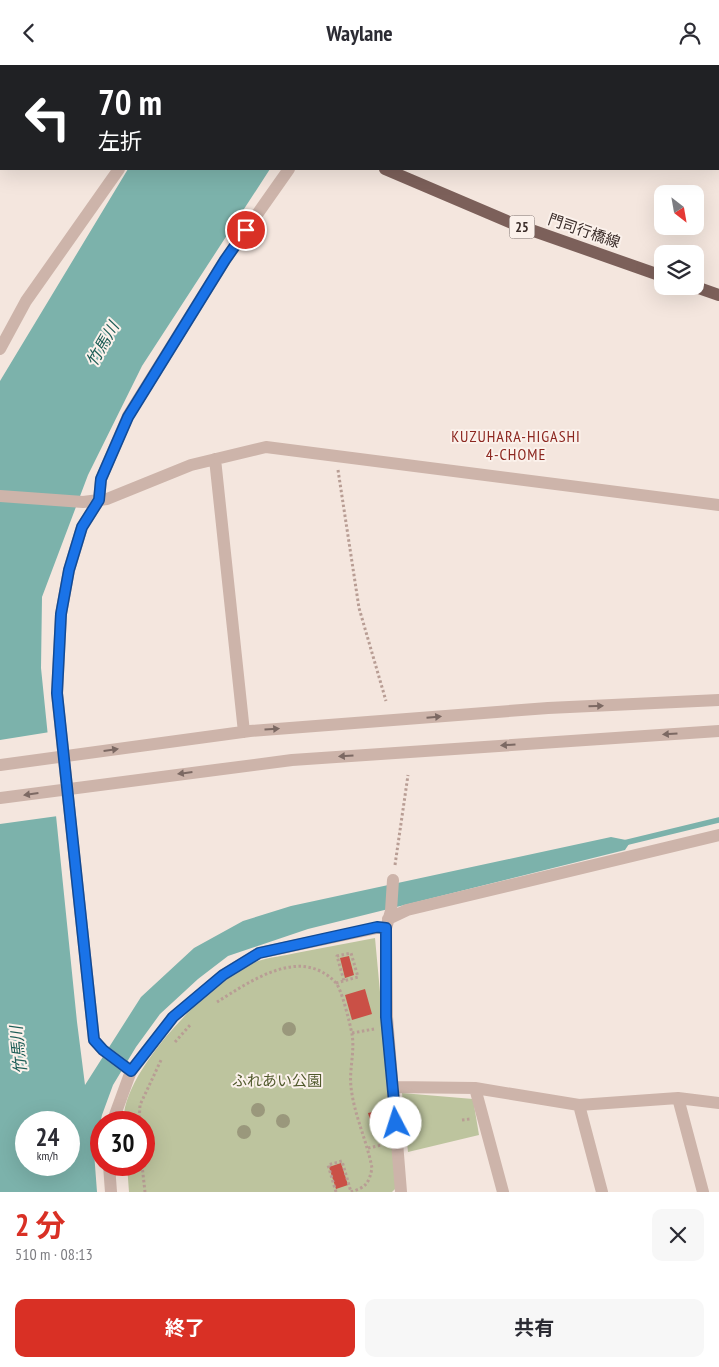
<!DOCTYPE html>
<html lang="ja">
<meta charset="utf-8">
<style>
body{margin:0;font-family:"PT Sans Narrow","Noto Sans JP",sans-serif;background:#f7f7f7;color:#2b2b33;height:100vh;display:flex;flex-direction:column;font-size:19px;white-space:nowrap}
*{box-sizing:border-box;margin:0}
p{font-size:16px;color:#7c7c81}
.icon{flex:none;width:28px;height:28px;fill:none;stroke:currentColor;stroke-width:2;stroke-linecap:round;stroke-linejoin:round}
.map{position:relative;height:1127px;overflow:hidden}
.details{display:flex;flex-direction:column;background:#fff;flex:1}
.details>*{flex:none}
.hud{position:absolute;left:0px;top:0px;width:720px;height:105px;box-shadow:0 5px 20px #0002;background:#202124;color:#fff;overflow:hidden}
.needle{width:32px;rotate:149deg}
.tools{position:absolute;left:654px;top:120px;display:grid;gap:10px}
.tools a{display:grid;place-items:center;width:50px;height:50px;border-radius:10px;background:#fff;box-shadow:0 5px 20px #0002;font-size:25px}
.speed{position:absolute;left:15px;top:1046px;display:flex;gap:10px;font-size:25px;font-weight:700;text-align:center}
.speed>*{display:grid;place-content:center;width:65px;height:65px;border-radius:50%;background:#fff;box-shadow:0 5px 20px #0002;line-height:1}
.speed small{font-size:12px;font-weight:400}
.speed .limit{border:8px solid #d22;background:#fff;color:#111}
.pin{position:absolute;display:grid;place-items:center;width:42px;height:42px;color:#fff;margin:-21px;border:2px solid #fff;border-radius:50%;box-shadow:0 1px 5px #0007}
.me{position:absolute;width:55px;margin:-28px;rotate:355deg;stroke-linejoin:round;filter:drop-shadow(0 0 4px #0008)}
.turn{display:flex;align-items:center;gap:18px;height:105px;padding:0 15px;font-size:22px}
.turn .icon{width:65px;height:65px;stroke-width:2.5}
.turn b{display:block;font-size:35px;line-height:42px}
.round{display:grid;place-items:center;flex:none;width:52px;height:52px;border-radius:10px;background:#f7f7f7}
.head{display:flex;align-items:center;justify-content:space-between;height:85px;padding:0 15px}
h1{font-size:30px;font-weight:700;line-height:38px;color:#d93025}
.primary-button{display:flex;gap:10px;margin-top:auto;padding:10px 15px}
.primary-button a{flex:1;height:58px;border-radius:10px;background:#d93025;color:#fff;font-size:20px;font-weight:700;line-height:58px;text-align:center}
.primary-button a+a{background:#f7f7f7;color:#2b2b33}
header{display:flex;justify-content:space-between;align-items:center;height:65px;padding:0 15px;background:#fff;font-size:22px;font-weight:700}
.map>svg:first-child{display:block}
</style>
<header><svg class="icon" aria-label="back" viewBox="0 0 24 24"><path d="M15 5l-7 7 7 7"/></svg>Waylane<svg class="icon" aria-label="person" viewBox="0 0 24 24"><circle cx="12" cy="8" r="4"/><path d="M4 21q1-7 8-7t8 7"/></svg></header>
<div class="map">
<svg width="719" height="1127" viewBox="0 0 719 1127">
<rect width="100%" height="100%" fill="#f4e6de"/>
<path fill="#bdc49e" d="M375,873L398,1121L392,1127H129L127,1100H144V1058L124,1057C119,1009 214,911 258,896C270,892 284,891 296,888C322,883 349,878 375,873Z
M402,1028L473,1034L479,1070L408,1087Z"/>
<path fill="#7cb2ab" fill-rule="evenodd" d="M191,0H335L190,1Z
M128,104H270L142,301L88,410L42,532L41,603L77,957L85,1020L141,932L194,883L243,856L291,841L611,772L631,776L625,785L308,864L228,891L198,914L160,949L136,982L113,1020L102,1050L94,1087L97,1127H0V316ZM26,1058H69V1100H26Z"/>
<path fill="#f4e6de" d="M50,667L58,751L0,759V675Z"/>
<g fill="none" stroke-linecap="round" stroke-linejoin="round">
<path stroke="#7cb2ab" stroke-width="5.5" d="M624,778L719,755"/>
</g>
<path fill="#ca5046" d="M349,891L354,910L345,913L340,893Z
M365,924L372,949L352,955L345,930Z
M377,1046L379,1056L371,1058L368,1048Z
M341,1098L348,1120L336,1124L329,1102Z"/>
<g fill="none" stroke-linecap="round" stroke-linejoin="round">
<path stroke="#b89d94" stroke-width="3" stroke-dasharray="2.5 2.5" stroke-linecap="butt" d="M338,405L359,543L386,636
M395,800L408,710
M336,918L358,912L351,888L337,891L344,916
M217,937C251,916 301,880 336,918C342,925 350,959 352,969C355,986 349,1005 351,1022C354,1050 367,1076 372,1103C369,1119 365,1123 350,1127
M352,968L374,964
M175,977L191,959
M462,1055L470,1054
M139,1058L140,1040L162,993
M368,1083L382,1080
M142,1100L145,1127
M336,1127L328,1100L342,1096L351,1127"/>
<path stroke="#cdb4aa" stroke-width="12" d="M0,284L26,236L119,104
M215,394L244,667
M0,431L83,437L107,434L191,400L266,382L719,440
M0,700L250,666L548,643L719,635
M0,733L292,695L719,666
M393,815L391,846L386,863L387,952L401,1127
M388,854L407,845L719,770
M131,1006L103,985L94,975L57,629L61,549L69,505L82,462L99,435L101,414L128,351L225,195L289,104
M393,1022L475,1023L579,1040L678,1033L719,1038
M475,1023L503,1127
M678,1033L703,1127
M579,1040L602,1127
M112,1058L131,1006L173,952L223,910L259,888L377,863H386
M109,1100L111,1127"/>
<path stroke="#7c605a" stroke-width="12" d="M126,0L130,1
M385,104L514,159L662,211
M693,221L719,230"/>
<path stroke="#3a2c29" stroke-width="4" stroke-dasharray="1 4" stroke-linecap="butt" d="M703,0L708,1"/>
</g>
<g fill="#9a987c">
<circle cx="289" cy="964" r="7"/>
<circle cx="258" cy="1045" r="7"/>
<circle cx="283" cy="1056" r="7"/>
<circle cx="244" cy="1067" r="7"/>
</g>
<defs><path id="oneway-solid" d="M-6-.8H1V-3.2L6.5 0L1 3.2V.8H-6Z" transform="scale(1.25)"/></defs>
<g fill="#7c6963">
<use href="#oneway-solid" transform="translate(596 641) rotate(-2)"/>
<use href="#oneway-solid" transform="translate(434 652) rotate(-5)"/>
<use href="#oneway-solid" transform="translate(272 664) rotate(-4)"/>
<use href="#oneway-solid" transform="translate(670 669) rotate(176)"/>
<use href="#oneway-solid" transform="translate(508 680) rotate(176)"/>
<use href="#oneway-solid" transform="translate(111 685) rotate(-8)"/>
<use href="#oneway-solid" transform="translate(346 691) rotate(176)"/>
<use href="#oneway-solid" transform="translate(185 708) rotate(173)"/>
<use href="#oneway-solid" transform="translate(31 729) rotate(172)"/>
</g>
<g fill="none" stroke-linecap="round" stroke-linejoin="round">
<defs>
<path id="route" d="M246,165L225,195L128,352L101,414L99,435L82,462L69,505L61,549L57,628L94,975L103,985L131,1006L173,952L223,910L259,888L377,862L386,863V952L396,1058"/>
</defs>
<use href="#route" stroke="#114b97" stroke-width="12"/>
<use href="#route" stroke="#1a73e8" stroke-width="9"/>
</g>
<g text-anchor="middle" stroke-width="4" stroke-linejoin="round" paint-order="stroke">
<rect fill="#fbf1eb" stroke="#746763" stroke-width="1" x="509.5" y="150.5" width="25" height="23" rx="4"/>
<g font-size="14" font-weight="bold" fill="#3a2c29">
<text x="522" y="167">25</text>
</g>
<g font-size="15" fill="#3a2c29" stroke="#fbf1eb">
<text transform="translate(584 166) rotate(19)" y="5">門司行橋線</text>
</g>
<g font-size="15" fill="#50592c" stroke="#fbf1eb">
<text x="277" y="1021">ふれあい公園</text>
</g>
<g font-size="16" font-style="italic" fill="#1d5d56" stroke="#fbf1eb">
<text transform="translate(102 279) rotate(-60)" y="6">竹馬川</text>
<text transform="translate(18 985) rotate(-96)" y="6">竹馬川</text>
</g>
<g font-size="16" letter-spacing="1" fill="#8c2720" stroke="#fbf1eb">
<text x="516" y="377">KUZUHARA-HIGASHI<tspan x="516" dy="18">4-CHOME</tspan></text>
</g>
</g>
</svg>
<div class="tools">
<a><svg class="needle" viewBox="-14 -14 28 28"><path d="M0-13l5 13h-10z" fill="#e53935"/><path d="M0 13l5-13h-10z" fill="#7c7c81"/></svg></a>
<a><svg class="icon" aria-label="layers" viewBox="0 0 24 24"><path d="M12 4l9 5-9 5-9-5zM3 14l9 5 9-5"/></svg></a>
</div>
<div class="speed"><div>24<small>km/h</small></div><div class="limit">30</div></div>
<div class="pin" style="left:246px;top:165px;background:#d93025"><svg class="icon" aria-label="arrive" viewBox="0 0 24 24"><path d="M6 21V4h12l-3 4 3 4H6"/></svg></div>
<svg class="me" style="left:396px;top:1058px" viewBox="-20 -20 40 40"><circle r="19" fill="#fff"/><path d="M0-13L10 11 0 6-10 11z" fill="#1a73e8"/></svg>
<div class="hud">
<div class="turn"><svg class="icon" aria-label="left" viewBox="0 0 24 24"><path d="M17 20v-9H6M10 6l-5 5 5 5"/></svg><div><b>70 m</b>左折</div></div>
</div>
</div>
<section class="details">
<div class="head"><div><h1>2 分</h1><p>510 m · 08:13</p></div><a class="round"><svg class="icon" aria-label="close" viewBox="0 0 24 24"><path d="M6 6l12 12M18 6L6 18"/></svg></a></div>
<div class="primary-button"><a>終了</a><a>共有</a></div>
</section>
